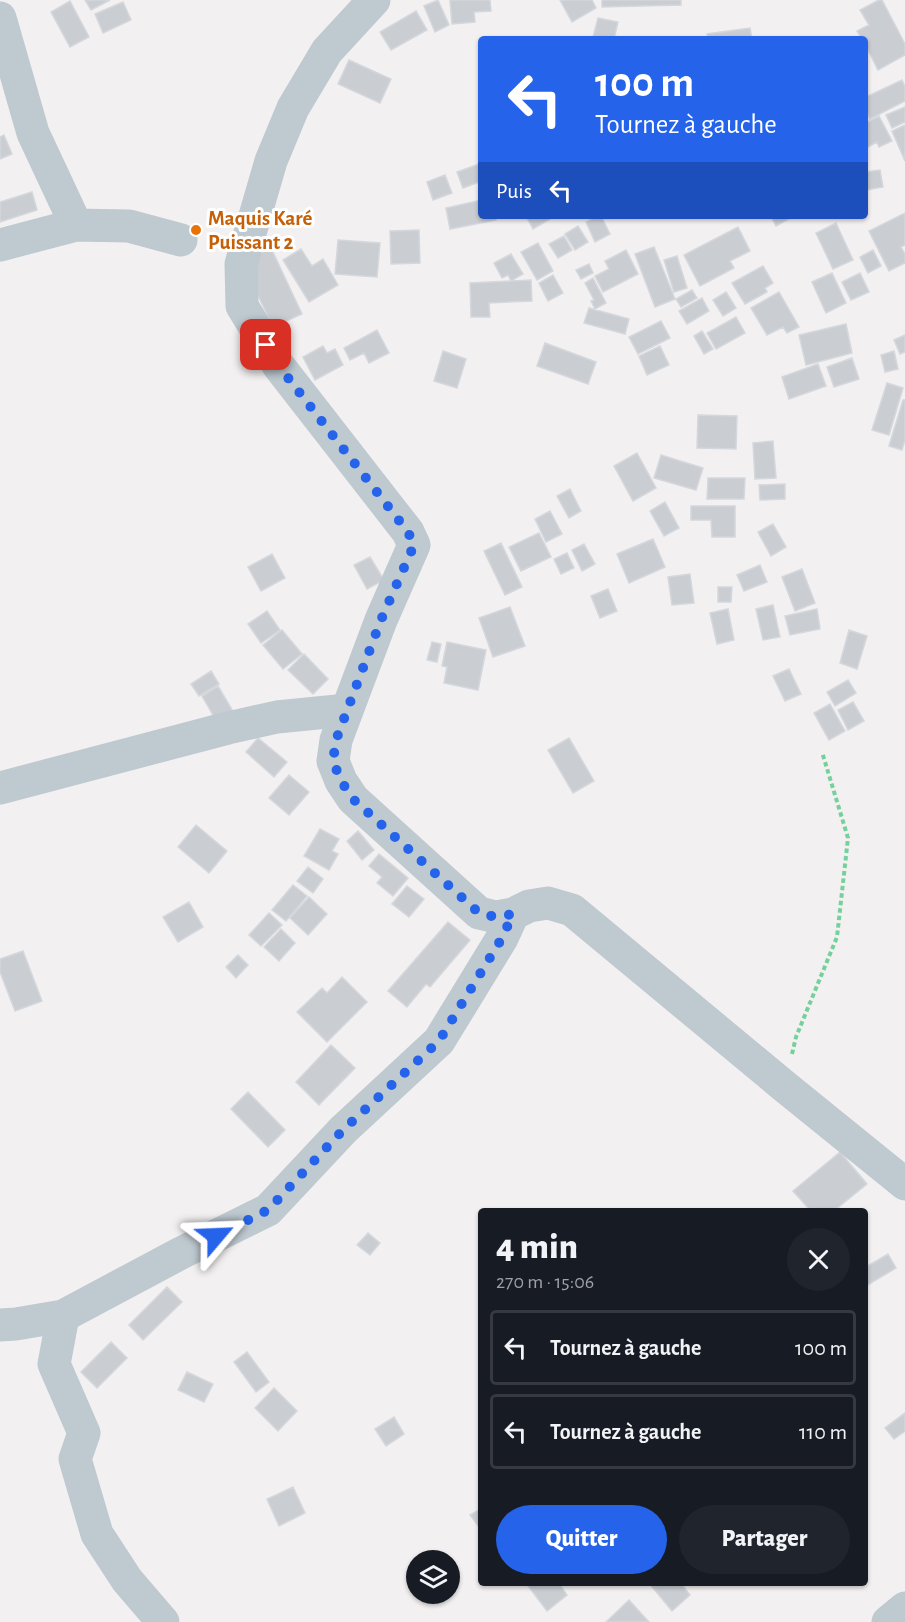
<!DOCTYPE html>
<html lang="fr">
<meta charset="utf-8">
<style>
body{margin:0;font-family:"Alegreya Sans",sans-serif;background:#20242c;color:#f1f3f6;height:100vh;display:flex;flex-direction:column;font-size:22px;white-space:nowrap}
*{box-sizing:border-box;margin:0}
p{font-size:20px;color:#9ea1a6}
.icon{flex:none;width:33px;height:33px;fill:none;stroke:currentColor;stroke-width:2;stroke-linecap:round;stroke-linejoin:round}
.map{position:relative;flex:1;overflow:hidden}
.panel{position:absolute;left:478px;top:1208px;width:390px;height:378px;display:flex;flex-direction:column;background:#171b24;border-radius:6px;box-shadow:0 2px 4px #0004}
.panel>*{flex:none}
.guide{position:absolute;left:478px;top:36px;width:390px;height:183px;border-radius:6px;box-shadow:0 2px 4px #0004;background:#2563eb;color:#fff;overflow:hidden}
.controls{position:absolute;left:406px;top:1550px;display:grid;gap:12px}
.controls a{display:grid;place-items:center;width:54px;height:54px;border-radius:50%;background:#171b24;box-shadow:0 2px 4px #0004;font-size:30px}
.pin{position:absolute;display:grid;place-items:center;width:51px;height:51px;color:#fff;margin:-26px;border-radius:12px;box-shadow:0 3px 9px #0006}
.me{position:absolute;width:66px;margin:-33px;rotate:64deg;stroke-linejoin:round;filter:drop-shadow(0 0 4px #0008)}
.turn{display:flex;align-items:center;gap:21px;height:126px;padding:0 18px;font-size:27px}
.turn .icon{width:78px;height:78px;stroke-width:2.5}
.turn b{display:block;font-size:42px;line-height:51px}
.then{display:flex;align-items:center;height:57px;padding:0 18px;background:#0003;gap:12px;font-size:22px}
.round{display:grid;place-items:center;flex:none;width:63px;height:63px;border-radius:32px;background:#20242c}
.head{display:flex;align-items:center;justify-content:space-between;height:102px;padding:0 18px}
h1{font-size:36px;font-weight:800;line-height:45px}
.cta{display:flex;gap:12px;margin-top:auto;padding:12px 18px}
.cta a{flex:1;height:69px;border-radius:36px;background:#2563eb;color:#fff;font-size:24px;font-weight:800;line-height:69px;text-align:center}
.cta a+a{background:#20242c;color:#f1f3f6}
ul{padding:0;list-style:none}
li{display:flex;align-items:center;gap:18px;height:75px;margin:0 12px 9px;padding:0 6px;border:3px solid #363941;border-radius:6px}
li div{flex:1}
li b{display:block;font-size:22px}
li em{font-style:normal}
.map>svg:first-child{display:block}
</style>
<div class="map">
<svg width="905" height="1622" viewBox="0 0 905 1622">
<rect width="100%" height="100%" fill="#f3f0f1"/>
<path fill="#caced3" stroke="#d4d7dc" stroke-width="1.5" d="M85,0H110L91,10Z
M438,0L449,25L435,32L424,6Z
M450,0H490L491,11L474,12L475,22L452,24Z
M560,0H592L596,8L572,22Z
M602,0H681V5L602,7Z
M879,0H882L905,44V55L878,70L866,46V39H862L857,31L869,25L860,10Z
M70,1L89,37L70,47L51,12Z
M123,2L131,20L103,33L95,14Z
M416,11L427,30L391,50L380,32Z
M598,18L618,22L614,39L593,37Z
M750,28L752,39H708L707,34Z
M349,60L391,79L380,103L338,84Z
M902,80L905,87V101L870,119L866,108V97Z
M905,107V122L892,128L886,115Z
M879,116L892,141L879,147L877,142L866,148V123Z
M905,125V161L892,131Z
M4,135L12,154L0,159V137Z
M482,163V181L463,188L457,172Z
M880,170L883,187L866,190V172Z
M445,175L452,193L433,200L427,182Z
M32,192L37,210L0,222V202Z
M482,200V216H495L496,220L450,229L446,208Z
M905,213V245L901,247L905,254V263L889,271L869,231Z
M526,216H548L550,219L533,229Z
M598,216H601L610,234L595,242L586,222Z
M771,216H794L776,226Z
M836,223L853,260L833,269L816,233Z
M578,226L588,242L575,250L565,234Z
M738,227L750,251L730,261L734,268L700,286L684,255Z
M419,230L420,263L391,264L390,231Z
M564,236L572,250L558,258L549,244Z
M338,240L380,243L377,277L335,274Z
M538,243L553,271L537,280L521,252Z
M654,247L675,299L655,307L635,254Z
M271,248L302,314L273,327L242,262Z
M301,249L312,266L323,259L338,285L309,302L283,260Z
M626,250L638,274L603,292L595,276L609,269L605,261Z
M873,250L881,266L868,273L860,257Z
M511,254L523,274L511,281L508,275L502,278L494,263Z
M677,256L687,288L674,292L664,260Z
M589,264L593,273L581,279L576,270Z
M763,266L773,283L765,288L767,292L745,304L732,283Z
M832,273L846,303L826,313L812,282Z
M860,273L869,292L851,300L842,282Z
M553,275L563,293L548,301L539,283Z
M593,278L606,303L595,309L591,301L594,300L585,283Z
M531,280L532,301L489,303L490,317H471L470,283Z
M692,290L697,298L681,307L676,299Z
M726,292L736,308L723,316L713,300Z
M779,292L799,327L787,333L783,327L767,335L751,308Z
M702,298L709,311L687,324L679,311Z
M589,308L629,319L625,334L584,323Z
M736,317L745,333L716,349L707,333Z
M661,321L670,338L638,354L629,337Z
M846,324L852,353L806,365L799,335Z
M377,330L389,353L369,363L364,353L350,360L344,348Z
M702,331L713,349L704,354L694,336Z
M905,335V352L900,354L894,340Z
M545,343L596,362L588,384L537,366Z
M323,346L327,353L335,349L343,365L315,380L303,357Z
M660,346L669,365L647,375L639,356Z
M443,351L466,359L457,388L434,381Z
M894,351L898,369L885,372L881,355Z
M852,358L859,379L834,387L827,367Z
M818,364L826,386L789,399L782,377Z
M887,383L903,388L889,435L872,430Z
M903,400H905V440L902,450L889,446Z
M698,415L737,416L736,449L697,448Z
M773,441L776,478L755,479L753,443Z
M637,453L656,488L633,501L614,466Z
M661,455L703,468L696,490L654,478Z
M708,478H745L744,499H707Z
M785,484V499L760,500L759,485Z
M570,489L581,511L569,518L557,496Z
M665,502L679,528L664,536L650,511Z
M691,506H735V537H712L711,520H691Z
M550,511L562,534L546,542L535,519Z
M773,524L786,547L771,556L758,532Z
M539,533L551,557L521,571L509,547Z
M653,539L665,567L629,583L617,554Z
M501,543L522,587L505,595L484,551Z
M584,544L595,564L582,571L572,550Z
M567,553L574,568L561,574L554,559Z
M272,554L285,578L261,591L248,567Z
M370,557L384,580L367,589L354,565Z
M760,565L767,582L744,591L737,575Z
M802,569L815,603L795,611L782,577Z
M690,574L694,603L672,605L668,577Z
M718,587H732L731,602H718Z
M608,589L617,611L600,618L591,596Z
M773,605L780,637L763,640L756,609Z
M510,607L525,646L493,657L479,618Z
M728,609L734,640L717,644L710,613Z
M817,609L820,629L790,635L785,616Z
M267,611L280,630L261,643L248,624Z
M282,630L302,654L283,669L263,645Z
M849,630L867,636L857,669L840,663Z
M432,642L441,644L437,662L427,660Z
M447,642L486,650L478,690L444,683L447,667L442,666Z
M304,654L328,679L313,694L288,670Z
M789,669L801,694L785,701L773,676Z
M211,671L219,684L199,696L191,684Z
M848,680L856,693L835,706L827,692Z
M218,686L234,713L217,722L202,696Z
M853,702L864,721L848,730L838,710Z
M830,704L845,731L829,740L814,713Z
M258,738L287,762L274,777L246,752Z
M569,738L594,781L573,793L548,750Z
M289,775L309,792L289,815L269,798Z
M196,825L227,851L209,873L178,847Z
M320,829L339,839L332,851L338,854L329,870L304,856Z
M358,831L374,850L362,860L347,841Z
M379,854L408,878L393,896L377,883L382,877L369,866Z
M308,867L323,879L313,893L297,881Z
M293,885L307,896L286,921L272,910Z
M407,886L424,899L409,917L392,904Z
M309,897L327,914L308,935L290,918Z
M189,902L203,927L178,942L163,917Z
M269,913L282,925L261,946L249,935Z
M448,922L470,940L430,987L426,984L407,1007L388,991Z
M281,929L295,943L279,961L264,947Z
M23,951L42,1001L15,1011L0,972V959Z
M238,955L248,965L236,978L226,967Z
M342,977L367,1002L327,1042L297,1012L322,988L327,993Z
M331,1045L355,1068L319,1105L296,1082Z
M248,1092L285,1130L268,1147L231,1109Z
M840,1152L867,1184L835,1210H810L793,1191Z
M368,1233L380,1243L370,1255L357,1245Z
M888,1254L896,1268L866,1286V1267Z
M167,1287L182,1302L143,1340L129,1325Z
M111,1342L127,1358L97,1388L81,1372Z
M247,1352L269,1382L256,1392L234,1362Z
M187,1372L213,1384L204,1402L178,1390Z
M274,1388L297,1411L278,1431L255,1408Z
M905,1413V1431L894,1439L885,1428Z
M394,1417L404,1434L386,1446L375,1429Z
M293,1487L305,1513L279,1526L267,1499Z
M482,1508V1531L470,1515Z
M525,1582H558L567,1595L547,1611Z
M648,1582H680L690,1595L672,1611Z
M629,1600L649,1622H606Z"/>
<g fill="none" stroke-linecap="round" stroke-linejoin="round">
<path stroke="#74d19b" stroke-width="4" stroke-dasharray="4.5 3" stroke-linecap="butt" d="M792,1054L796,1037L837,937L848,838L822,752"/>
<path stroke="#bec9d0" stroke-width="33" d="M374,0L327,51L293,108L271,161L241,264L242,306L278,365L408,532L414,545L381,620L336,740L333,761L341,781L353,799L479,913L496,917L513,914L529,906L548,903L572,910L784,1086L905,1184
M0,18L33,133L76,225
M0,245L76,225L129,226L181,240
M0,788L228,728L277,717L347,710
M63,1316L54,1364L84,1433L75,1459L97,1534L127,1580L163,1622
M0,1325L16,1324L63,1316L181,1253L268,1210L343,1130L439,1041L502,938L513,914
M888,1622L905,1608"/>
</g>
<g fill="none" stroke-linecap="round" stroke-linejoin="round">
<path stroke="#2563eb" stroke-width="10" stroke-dasharray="0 18" d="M216,1236L268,1210L343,1130L439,1041L502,938L513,914L496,917L479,913L353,799L341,781L333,761L336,740L381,620L414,545L408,532L278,365L266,345"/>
</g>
<circle fill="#e8710a" stroke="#fff" stroke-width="2" cx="196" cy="230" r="6"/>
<g text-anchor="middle" stroke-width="6" stroke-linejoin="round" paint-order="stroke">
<g font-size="21" font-weight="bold" fill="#c56008" stroke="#fff" text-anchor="start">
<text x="208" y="225">Maquis Karé<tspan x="208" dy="24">Puissant 2</tspan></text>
</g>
</g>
</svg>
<div class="controls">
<a><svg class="icon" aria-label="layers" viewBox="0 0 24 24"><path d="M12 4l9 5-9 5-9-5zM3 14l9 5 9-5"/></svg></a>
</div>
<div class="pin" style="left:266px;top:345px;background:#d93025"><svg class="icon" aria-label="arrive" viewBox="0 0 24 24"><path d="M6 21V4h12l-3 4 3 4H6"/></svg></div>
<svg class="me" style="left:216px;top:1236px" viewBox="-20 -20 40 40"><path d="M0-17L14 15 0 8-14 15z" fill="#2563eb" stroke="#fff" stroke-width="4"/></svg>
<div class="guide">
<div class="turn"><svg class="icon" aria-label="left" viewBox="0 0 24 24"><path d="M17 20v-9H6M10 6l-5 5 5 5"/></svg><div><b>100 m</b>Tournez à gauche</div></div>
<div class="then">Puis<svg class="icon" aria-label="left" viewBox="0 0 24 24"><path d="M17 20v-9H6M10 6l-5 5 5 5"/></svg></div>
</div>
<section class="panel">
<div class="head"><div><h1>4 min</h1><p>270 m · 15:06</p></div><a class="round"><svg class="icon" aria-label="close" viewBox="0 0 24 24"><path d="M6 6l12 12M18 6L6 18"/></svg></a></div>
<ul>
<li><svg class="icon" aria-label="left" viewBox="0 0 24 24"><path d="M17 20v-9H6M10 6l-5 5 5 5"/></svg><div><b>Tournez à gauche</b></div><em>100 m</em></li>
<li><svg class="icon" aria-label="left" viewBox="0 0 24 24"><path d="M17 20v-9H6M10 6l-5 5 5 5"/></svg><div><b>Tournez à gauche</b></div><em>110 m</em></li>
</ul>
<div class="cta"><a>Quitter</a><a>Partager</a></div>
</section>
</div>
